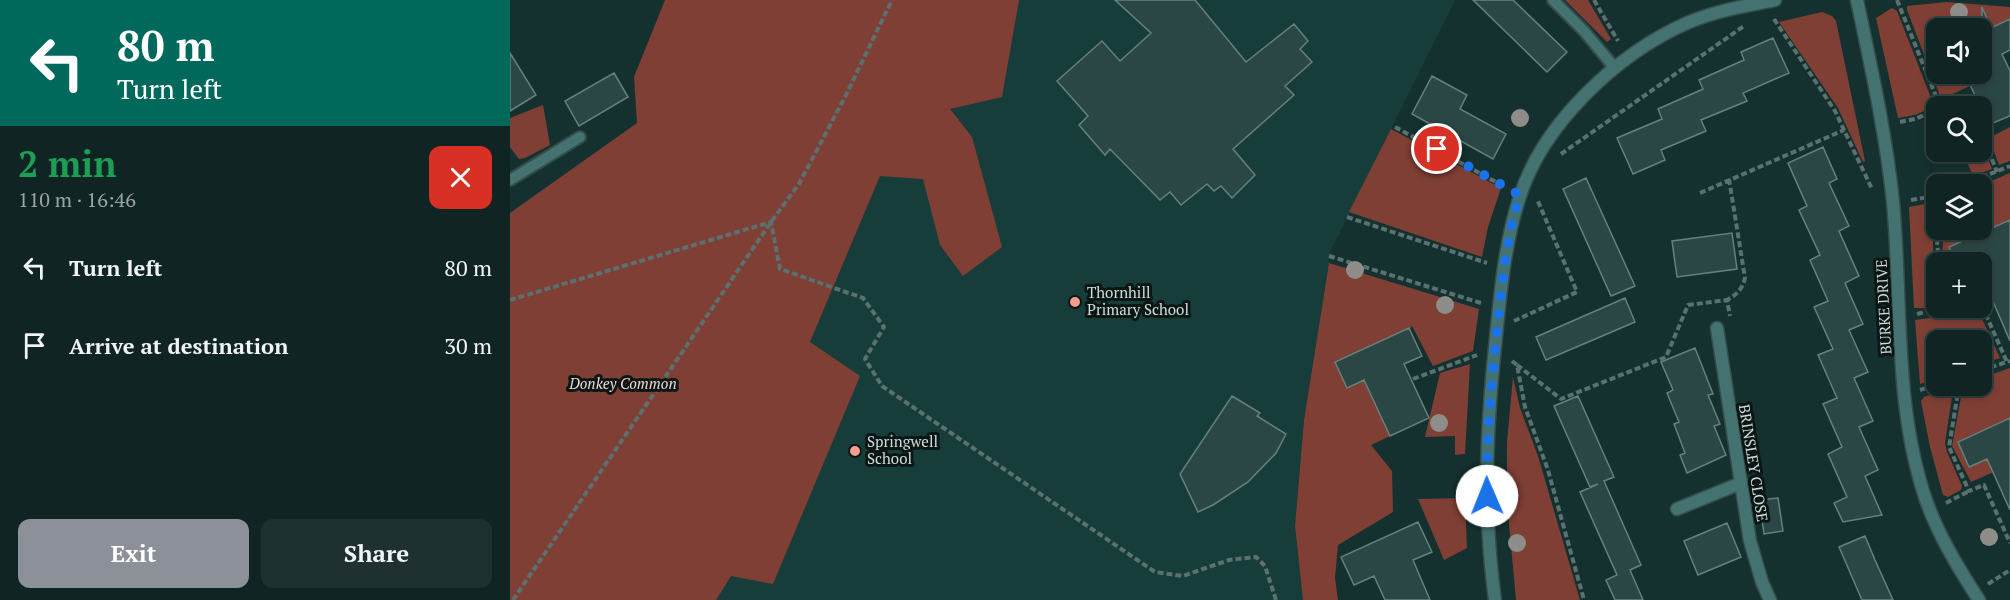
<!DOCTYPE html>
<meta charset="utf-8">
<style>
body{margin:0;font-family:"PT Serif",serif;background:#1e3130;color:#f1f3f6;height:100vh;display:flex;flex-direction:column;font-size:22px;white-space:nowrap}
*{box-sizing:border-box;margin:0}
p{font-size:20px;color:#9ca5a6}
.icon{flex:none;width:33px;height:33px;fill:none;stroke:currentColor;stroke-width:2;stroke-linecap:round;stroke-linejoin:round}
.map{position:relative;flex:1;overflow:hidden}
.details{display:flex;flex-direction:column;background:#102523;width:510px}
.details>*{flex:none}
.top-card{background:#00695c;color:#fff;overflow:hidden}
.controls{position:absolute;left:1416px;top:18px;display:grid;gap:12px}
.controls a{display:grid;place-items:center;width:66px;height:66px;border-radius:12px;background:#102523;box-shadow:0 3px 9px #0003,0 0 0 2px #304241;font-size:30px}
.pin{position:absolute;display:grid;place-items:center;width:51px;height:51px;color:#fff;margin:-26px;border:3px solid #fff;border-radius:50%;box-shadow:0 2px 6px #0007}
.me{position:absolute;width:66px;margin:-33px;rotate:359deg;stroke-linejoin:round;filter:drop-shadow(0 0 4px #0008)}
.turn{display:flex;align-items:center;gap:21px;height:126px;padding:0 18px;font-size:27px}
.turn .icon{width:78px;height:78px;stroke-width:2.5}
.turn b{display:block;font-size:42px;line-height:51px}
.round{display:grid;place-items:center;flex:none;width:63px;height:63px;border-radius:12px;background:#1e3130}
.summary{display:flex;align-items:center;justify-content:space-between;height:102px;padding:0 18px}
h1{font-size:36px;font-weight:600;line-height:45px;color:#1e9e55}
.button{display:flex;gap:12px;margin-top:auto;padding:12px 18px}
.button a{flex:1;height:69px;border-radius:12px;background:#8c9099;color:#fff;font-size:24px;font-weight:600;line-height:69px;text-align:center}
.button a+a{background:#1e3130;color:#f1f3f6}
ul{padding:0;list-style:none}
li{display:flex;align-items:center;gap:18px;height:78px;padding:0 18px}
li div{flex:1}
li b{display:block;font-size:22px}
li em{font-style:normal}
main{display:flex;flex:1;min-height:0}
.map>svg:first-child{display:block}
</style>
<main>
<section class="details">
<div class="top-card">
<div class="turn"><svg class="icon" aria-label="left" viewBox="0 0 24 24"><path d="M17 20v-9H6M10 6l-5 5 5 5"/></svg><div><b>80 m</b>Turn left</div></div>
</div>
<div class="summary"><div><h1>2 min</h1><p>110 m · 16:46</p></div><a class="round" style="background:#d93025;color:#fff"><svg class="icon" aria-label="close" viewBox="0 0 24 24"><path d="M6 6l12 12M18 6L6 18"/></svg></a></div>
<ul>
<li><svg class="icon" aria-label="left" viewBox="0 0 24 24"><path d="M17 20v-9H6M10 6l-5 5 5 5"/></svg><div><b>Turn left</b></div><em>80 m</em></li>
<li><svg class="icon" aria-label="arrive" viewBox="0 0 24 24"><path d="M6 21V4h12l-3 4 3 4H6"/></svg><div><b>Arrive at destination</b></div><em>30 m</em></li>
</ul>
<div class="button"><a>Exit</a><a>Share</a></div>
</section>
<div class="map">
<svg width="1500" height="600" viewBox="0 0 1500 600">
<rect width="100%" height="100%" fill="#15312f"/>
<path fill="#173d3b" d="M449,0H945L821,250L794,420L785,526L793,600H135L300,342L370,176Z"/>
<path fill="#803f35" d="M155,0H509L492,97L440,109L462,137L492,247L453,276L430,245L413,179L370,176L300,342L350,376L263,584L221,576L206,600H0V213L127,123L124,77Z
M1055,0H1078L1101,39L1097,42Z
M1437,2L1500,7V24L1498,20L1472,32V28H1426V74H1436L1438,78L1448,74H1472V71L1475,79L1434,98L1430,96L1397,10V6Z
M1382,8L1387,11L1423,103C1416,114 1400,116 1388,118L1366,18Z
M1312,12L1322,16L1326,21L1355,161L1353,162L1328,108L1269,22Z
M33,105L40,145L15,158L9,159L0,147V118Z
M1500,127V161L1489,165L1479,138Z
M881,129L991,188L978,227L972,257L839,212Z
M1472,144L1482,169L1463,176L1453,152H1472Z
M1500,173V220L1439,247L1445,262H1434L1432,256L1434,230H1472V185Z
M1426,202V223L1423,237V251L1426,265V304L1418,308H1404L1399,207Z
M819,263L969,309L963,351L923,366L902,326L867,374L880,436L861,445L882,471L883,512L828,545L825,578L828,600H793L785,526L794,420Z
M1443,308H1467L1490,358L1472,364V340H1426V379L1410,384L1405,320L1420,318Z
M960,364L955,454L945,455V436L915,437L930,373Z
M1500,368V418L1448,442L1459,467L1491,452L1497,466L1461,482L1442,446L1453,386H1472V378Z
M1003,377L1010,408L1028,456L1070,600H1006L997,502V442Z
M1439,388L1442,390V397L1435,443L1437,452L1452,486L1451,490L1438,497L1433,495L1420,447L1411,401L1414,397Z
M955,498L957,548L934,560L908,499Z"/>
<path fill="#2b4745" stroke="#64817f" stroke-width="1.5" d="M605,0H685L736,62L784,24L798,41L790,49L802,62L775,86L784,95L723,149L745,175L722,198L711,186L704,191L697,184L671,205L660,192L650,200L600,149L595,155L569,125L578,116L547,81L592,41L610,61L641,33Z
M963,0H1003L1057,52L1037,72Z
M1472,7L1481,28L1500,19V50L1492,54L1500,71V116L1478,125L1472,106H1470L1455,74H1472Z
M1263,38L1279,73L1233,93L1237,101L1191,120L1196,131L1151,150L1155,160L1123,174L1107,138L1152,119L1148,109L1193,89L1189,80L1234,60L1231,52Z
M0,53L26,95L0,111Z
M104,73L118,97L69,126L55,101Z
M922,76L957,95L950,109L996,134L983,159L902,114Z
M1313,147L1327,179L1319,183L1339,226L1329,231L1349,276L1335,283L1353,324L1339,330L1358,372L1344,378L1363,421L1349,427L1368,470L1355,476L1372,515L1333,522L1324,503L1337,497L1318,454L1332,447L1313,404L1327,398L1308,355L1323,349L1304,307L1318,301L1300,260L1310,255L1289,210L1297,206L1278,163Z
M1076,178L1125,286L1101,296L1053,189Z
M1500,220V341L1472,276V262H1445L1439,247Z
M1222,233L1227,269L1167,277L1162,241Z
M1115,298L1125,322L1036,360L1026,337Z
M899,328L912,356L894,364L919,418L880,436L854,380L837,388L825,362Z
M1185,348L1203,394L1198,395L1210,424L1204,426L1216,455L1177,473L1170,455L1175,453L1164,424L1169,422L1157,393L1163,390L1151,362Z
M722,396L750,413L747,416L776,434L766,453L738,482L703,505L688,512L670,474Z
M1068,396L1104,477L1094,481L1131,565L1120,570L1133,600H1105L1096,580L1107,575L1070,492L1088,484L1080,487L1044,406Z
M1500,418V510L1477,459L1459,467L1448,442Z
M1268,498L1273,531L1254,534L1249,500Z
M908,522L922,552L903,560L920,600H875L864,576L844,585L831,557Z
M1217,523L1231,557L1188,575L1174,541Z
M1355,536L1365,560L1383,600H1352L1329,547Z"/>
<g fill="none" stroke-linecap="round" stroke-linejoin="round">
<defs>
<path id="lane" d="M1043,0L1074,31L1104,67
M0,180L70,137"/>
<path id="street" d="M1347,0C1361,67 1376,134 1383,202C1392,298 1384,398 1413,491C1425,530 1447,566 1469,600
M1207,328L1240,541L1252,582L1260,600
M1167,509L1231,483
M985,600C973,513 976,433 985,347C990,297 994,246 1009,199C1032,124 1107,54 1177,23C1205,11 1235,6 1265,0"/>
</defs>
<use href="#lane" stroke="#334d4b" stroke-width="14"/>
<use href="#street" stroke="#334d4b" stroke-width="15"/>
<path stroke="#5a716f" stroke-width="4" stroke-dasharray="6 3" stroke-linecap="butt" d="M1084,0L1108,41
M1387,0L1430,106
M1264,19L1325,111L1362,189
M1435,106L1457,98L1460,106
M1390,122L1405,119L1426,110
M885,127L995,187
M1472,134L1487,172
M1051,154L1234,26
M1219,179L1235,278C1232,290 1227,294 1217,300L1220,316
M1455,184L1500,166
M1190,193L1334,130
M1401,200L1426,196
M837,217L977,263
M1429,230L1427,245L1430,262
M819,256L971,303
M0,300L261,222L270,269L353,298L374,327L355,359L372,386L645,572L673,576L719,560L746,557L755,566L766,600
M1472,306L1497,362
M1407,314L1430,308
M1004,321L1067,292L1027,199
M1002,361L1007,365L1015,407L1038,470L1074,600
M1007,365L1051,399L1156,357L1178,305L1217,300
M1472,370L1500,361
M903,379L967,355
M1449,386L1439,447L1459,491L1474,485L1500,543
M1410,390L1426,385
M1436,503L1459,491
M1478,584L1500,570
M3,600L261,222L289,184L335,97L382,0"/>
<use href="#lane" stroke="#447270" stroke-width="10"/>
<use href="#street" stroke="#447270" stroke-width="12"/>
</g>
<g fill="#8e8d89">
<circle cx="1449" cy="12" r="9"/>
<circle cx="1010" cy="118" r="9"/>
<circle cx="845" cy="270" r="9"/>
<circle cx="935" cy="305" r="9"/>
<circle cx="929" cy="423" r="9"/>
<circle cx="1479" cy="537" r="9"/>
<circle cx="1007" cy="543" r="9"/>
</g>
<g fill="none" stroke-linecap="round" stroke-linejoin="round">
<path stroke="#1a73e8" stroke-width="10" stroke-dasharray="0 18" d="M927,149L1010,195C996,239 992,285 987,331C981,386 976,440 977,496"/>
</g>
<g fill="#f59d8e" stroke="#0b1615" stroke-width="2">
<circle cx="565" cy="302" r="6"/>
<circle cx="345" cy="451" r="6"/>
</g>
<g text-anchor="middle" stroke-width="6" stroke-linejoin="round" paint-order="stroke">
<g font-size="15" fill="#cfdedd" stroke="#0b1615" text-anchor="start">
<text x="577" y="298">Thornhill<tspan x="577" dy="17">Primary School</tspan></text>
<text x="357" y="447">Springwell<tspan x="357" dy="17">School</tspan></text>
</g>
<g font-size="15" fill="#cfdedd" stroke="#0b1615">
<text transform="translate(1374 307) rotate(-93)" y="5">BURKE DRIVE</text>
<text transform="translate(1243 463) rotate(81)" y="5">BRINSLEY CLOSE</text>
</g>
<g font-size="15" font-style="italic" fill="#f1d8d3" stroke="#0b1615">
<text x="113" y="389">Donkey Common</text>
</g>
</g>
</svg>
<div class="controls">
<a><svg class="icon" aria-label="sound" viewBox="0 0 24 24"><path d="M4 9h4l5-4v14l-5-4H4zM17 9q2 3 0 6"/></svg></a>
<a><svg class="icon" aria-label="search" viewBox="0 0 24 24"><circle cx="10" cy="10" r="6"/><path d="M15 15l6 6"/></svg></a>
<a><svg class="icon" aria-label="layers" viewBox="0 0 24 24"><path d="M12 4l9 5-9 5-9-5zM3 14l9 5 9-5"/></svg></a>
<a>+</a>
<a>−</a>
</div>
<div class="pin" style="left:927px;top:149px;background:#d93025"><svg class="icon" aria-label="arrive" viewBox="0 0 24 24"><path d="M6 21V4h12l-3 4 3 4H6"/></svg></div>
<svg class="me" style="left:977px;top:496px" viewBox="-20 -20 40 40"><circle r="19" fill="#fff"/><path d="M0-13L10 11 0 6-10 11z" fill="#1a73e8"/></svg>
</div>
</main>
